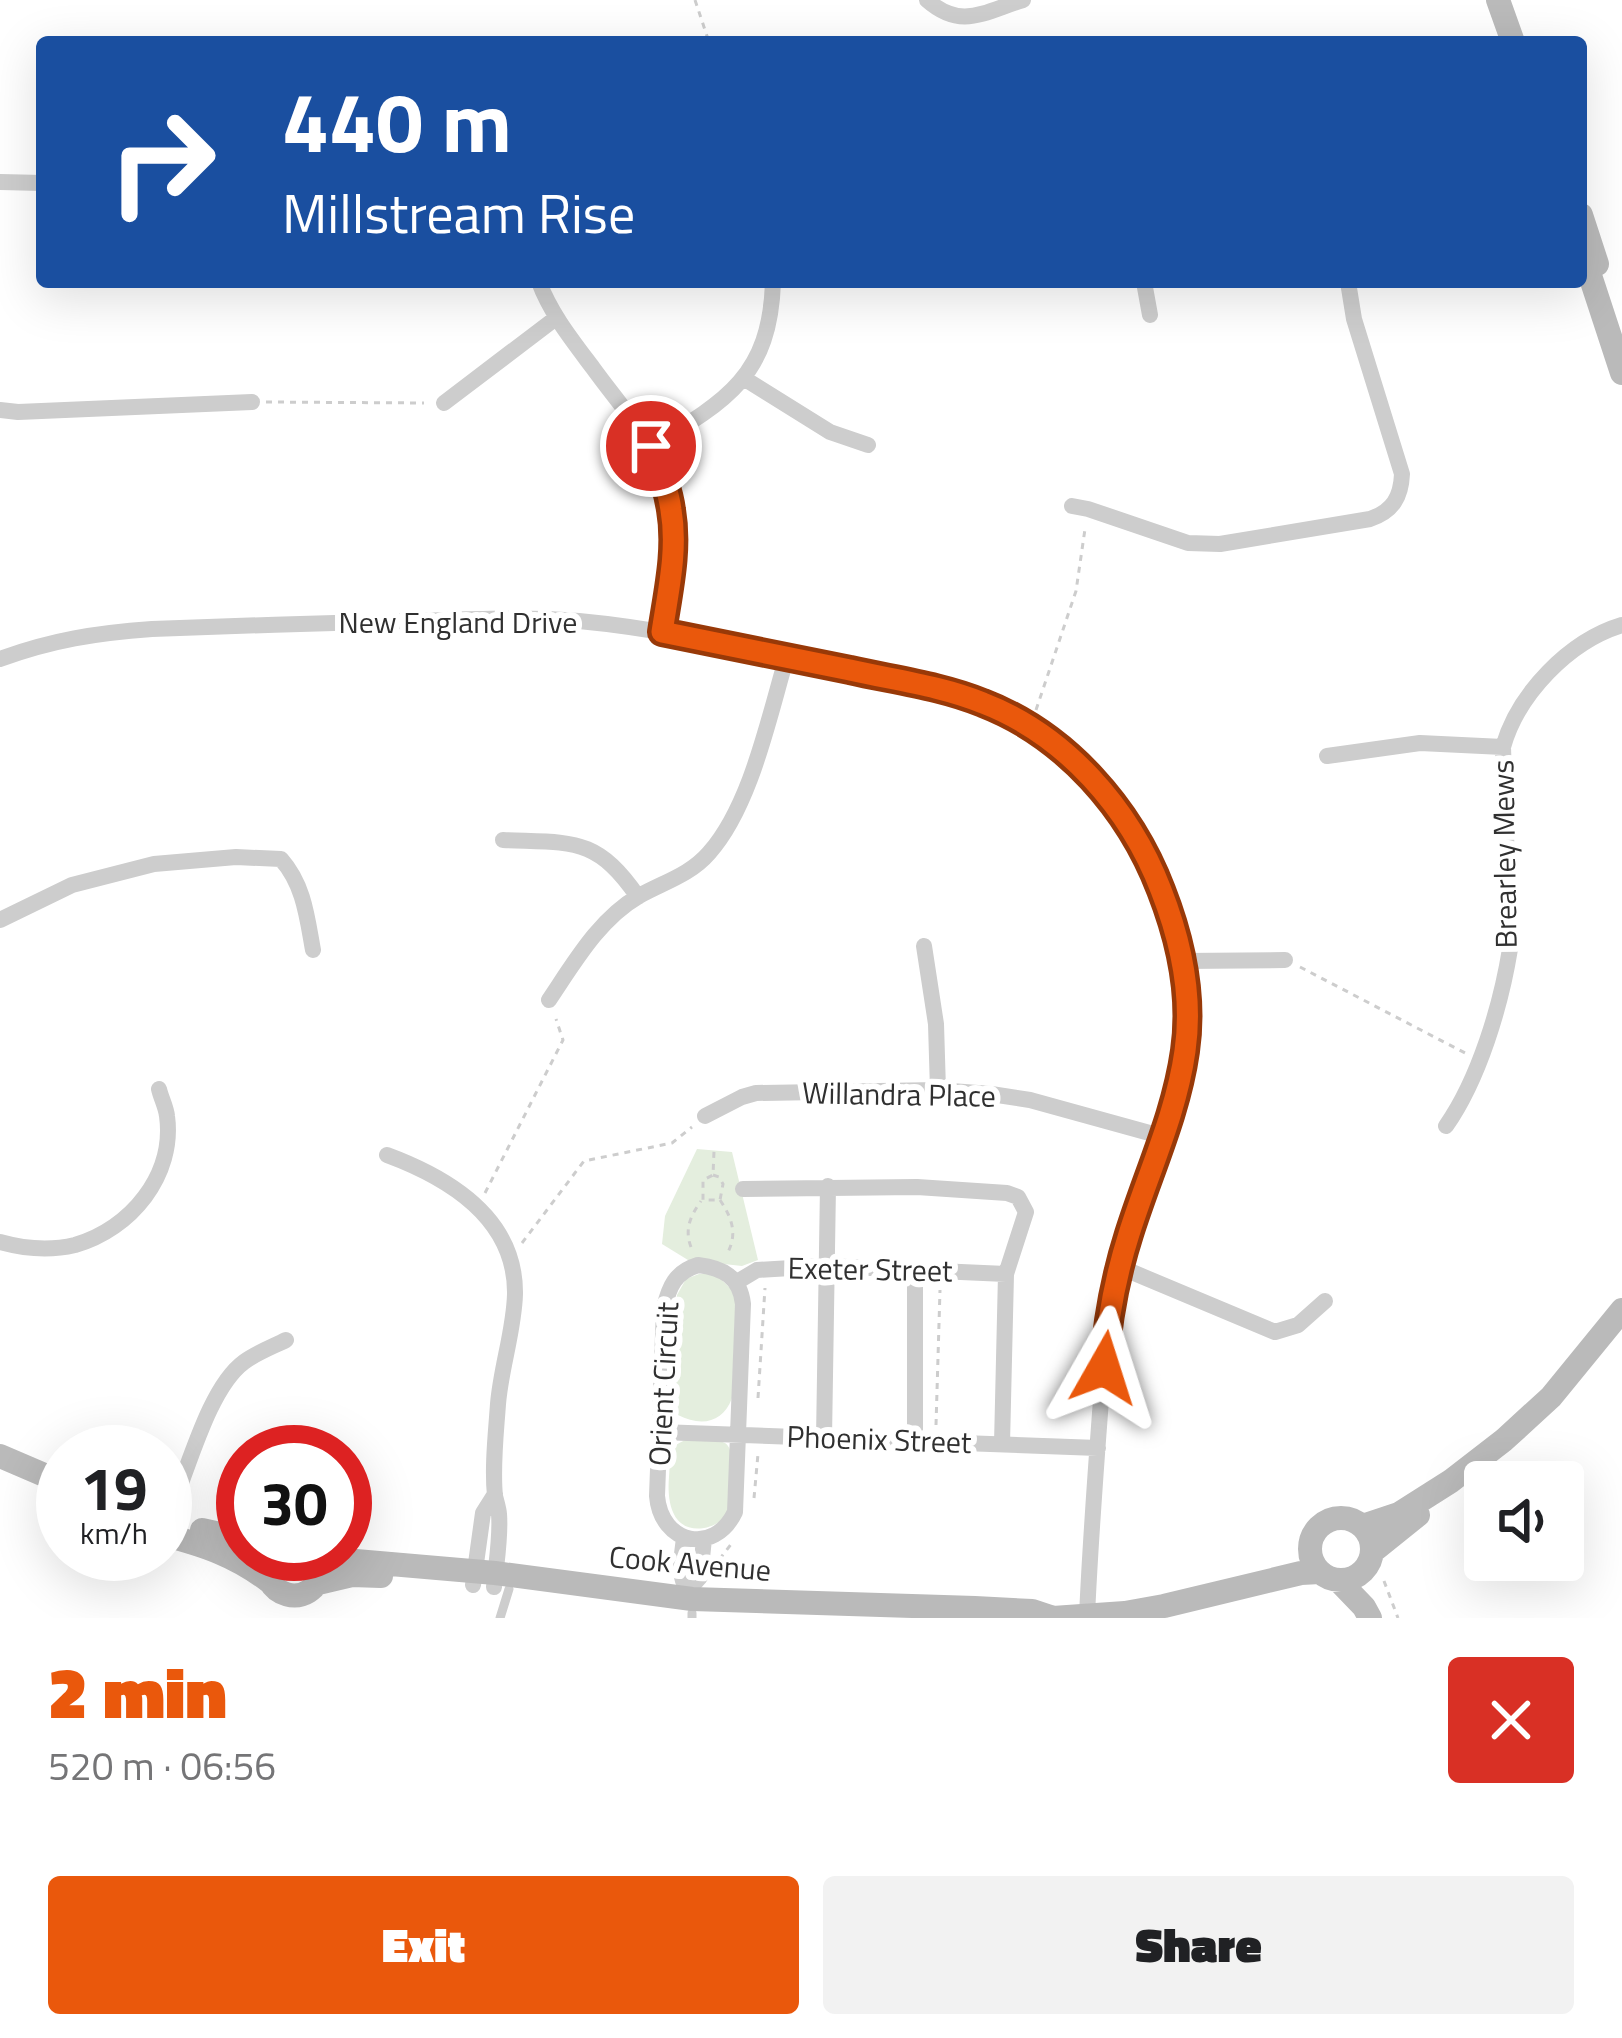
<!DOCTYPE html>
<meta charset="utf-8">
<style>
body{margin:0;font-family:"Titillium Web",sans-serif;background:#f2f2f2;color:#202124;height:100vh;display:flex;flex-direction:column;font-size:45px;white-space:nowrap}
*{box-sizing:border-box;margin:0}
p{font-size:39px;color:#757577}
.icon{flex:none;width:66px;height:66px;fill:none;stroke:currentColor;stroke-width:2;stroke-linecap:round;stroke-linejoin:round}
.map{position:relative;height:1618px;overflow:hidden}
.panel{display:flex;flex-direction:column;background:#fff;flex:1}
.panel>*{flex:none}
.hud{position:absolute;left:36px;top:36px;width:1551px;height:252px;border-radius:12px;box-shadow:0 12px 48px #0002;background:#1a4fa0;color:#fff;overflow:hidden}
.tools{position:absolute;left:1464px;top:1461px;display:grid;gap:24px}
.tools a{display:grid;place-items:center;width:120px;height:120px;border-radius:12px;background:#fff;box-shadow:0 12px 48px #0002;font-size:60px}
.speed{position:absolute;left:36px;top:1425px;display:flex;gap:24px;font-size:60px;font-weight:700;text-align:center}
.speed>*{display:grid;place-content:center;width:156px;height:156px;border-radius:50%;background:#fff;box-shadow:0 12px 48px #0002;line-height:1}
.speed small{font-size:30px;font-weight:400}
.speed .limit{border:18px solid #d22;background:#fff;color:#111}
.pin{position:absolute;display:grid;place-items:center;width:102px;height:102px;color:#fff;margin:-51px;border:6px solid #fff;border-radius:50%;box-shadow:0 3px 12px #0007}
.me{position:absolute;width:132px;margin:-66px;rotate:6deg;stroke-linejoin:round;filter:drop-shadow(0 0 9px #0008)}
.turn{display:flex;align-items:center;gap:42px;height:252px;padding:0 48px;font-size:54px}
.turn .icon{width:156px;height:156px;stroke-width:2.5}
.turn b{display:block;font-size:84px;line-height:102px}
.round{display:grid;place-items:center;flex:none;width:126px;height:126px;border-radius:12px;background:#f2f2f2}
.headline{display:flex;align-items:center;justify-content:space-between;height:204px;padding:0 48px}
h1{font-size:72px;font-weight:800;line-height:90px;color:#ea580c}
.cta{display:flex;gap:24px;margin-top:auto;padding:24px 48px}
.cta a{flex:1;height:138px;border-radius:12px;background:#ea580c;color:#fff;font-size:48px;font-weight:800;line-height:138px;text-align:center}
.cta a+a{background:#f2f2f2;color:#202124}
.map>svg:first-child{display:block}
</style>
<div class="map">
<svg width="1622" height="1618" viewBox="0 0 1622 1618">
<rect width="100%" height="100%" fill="#fff"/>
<path fill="#e4eede" d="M697,1149L732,1152L758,1260L742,1266L688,1260L662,1244L665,1216Z
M699,1274H716L736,1294L732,1398C723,1423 701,1427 678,1415L671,1399L677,1295L686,1279Z
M688,1439C699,1439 716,1438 725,1443C738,1451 734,1502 727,1514C723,1521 712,1527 704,1528C671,1533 667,1500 669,1477C670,1468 669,1457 673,1449C677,1443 681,1442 688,1439Z"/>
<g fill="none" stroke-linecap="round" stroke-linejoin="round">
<path stroke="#cdcdcd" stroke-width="3" stroke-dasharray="6 6" stroke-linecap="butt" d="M695,0L709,42
M266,402L424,403
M1036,710L1076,591L1085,529
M1300,967L1467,1054
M713,1175L719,1177L723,1184L720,1200H703V1180L713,1175L714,1151
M485,1193L563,1040L556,1019
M720,1200C732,1218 738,1234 727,1254
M522,1243L584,1161L672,1143L692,1127
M691,1247C684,1229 691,1215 701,1201
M758,1398L765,1288
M936,1425L940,1290
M754,1498L758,1454
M719,1572L722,1556L732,1543
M1384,1581L1398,1618"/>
<path stroke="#cdcdcd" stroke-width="9" d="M500,1618L509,1589
M692,1618V1613"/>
<path stroke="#cdcdcd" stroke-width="16" d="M927,0C961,30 984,12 1023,0
M0,182L42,183
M539,282C551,314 572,340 593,368C611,393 632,417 648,443C685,501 671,569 662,633
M1144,282L1150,315
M745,379L830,432L868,445
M444,403L556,318
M0,410L18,412L252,402
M651,446C725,402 770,377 773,282
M1072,506L1088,509L1188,543L1220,544L1370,519C1393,511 1401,497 1402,474L1354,319L1348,282
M0,659C52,640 96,633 152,629C235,626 319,623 402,621C461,620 520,616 579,621C665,629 750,649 835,667C901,681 970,691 1029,727C1123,785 1184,896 1188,1006C1192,1109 1133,1204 1112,1302C1104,1338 1103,1376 1100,1413C1095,1480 1090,1548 1087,1616
M1327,756L1420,743L1503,747
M503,840C572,843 596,836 638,897
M0,920L72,885L154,864L236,857L281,859C304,885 307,917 313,950
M924,946L936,1024L938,1090
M1183,961L1285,960
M549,1000C574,963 599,919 639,896C664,882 690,875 709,853C751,806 769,716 787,656
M705,1116L742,1097L756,1093L938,1090L991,1094L1030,1100L1164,1137
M1446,1126C1479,1079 1501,1005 1510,949L1503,747C1518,694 1569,641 1622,625
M387,1155C449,1178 516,1218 515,1294C514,1331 501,1367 498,1404C496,1433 492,1467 495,1496C496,1500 499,1510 499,1514C501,1537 496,1564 494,1587
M743,1189L917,1187L1007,1193L1018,1197L1026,1212L1006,1274L1002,1444
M0,1242C25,1249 50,1251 75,1245C131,1229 175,1175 167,1116C166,1107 161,1098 159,1089
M698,1265C723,1268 740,1277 743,1304L735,1512C714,1556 661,1544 657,1496L664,1308C669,1287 675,1272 698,1265Z
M1120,1267L1275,1332L1298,1325L1325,1301
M737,1282L757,1270L825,1266L1006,1274
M660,1432L1098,1448
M824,1439L828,1186
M915,1441V1270
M165,1523C186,1480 206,1390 244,1362C256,1353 272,1347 286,1340
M684,1537C683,1550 678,1571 684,1583C687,1588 691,1593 692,1599
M473,1585L483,1513L495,1494
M690,1588L700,1577L704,1539"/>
<path stroke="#bababa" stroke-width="24" d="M1498,0L1513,42
M1581,215L1597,264
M1581,248L1622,373
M0,1456L63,1483
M1310 1549a31 31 0 1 1 62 0a31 31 0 1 1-62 0Z
M1363,1526L1399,1514L1451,1481L1504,1440L1551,1397L1622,1310
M202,1530L243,1539
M165,1535C206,1546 234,1555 269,1581
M1372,1552L1418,1515
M268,1554C255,1597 313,1614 323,1568
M321,1558L495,1573L692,1599L975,1608L1032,1611L1053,1618L1125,1613L1164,1606L1301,1573L1320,1572
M1338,1580L1364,1607L1370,1618
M318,1583L352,1575L381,1576"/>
</g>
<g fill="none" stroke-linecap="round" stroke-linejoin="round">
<defs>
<path id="route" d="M651,446C659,467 668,488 671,510C678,550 668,592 662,632C725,645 788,657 850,670C894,680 942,686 983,703C1066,735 1130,809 1161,890C1181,941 1193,996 1185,1051C1176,1115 1148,1173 1129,1234C1115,1278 1107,1322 1104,1368"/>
</defs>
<use href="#route" stroke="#983908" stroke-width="30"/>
<use href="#route" stroke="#ea580c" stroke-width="21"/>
</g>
<g text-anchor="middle" stroke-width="12" stroke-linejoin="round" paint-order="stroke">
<g font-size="30" fill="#303030" stroke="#fff">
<text x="458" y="633">New England Drive</text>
<text transform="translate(1505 854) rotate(-91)" y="10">Brearley Mews</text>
<text transform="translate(899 1095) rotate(1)" y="10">Willandra Place</text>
<text transform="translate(870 1270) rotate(1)" y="10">Exeter Street</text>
<text transform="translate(664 1384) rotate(-87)" y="10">Orient Circuit</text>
<text transform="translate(879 1440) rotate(2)" y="10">Phoenix Street</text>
<text transform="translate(690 1564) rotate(5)" y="10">Cook Avenue</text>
</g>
</g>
</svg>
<div class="tools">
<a><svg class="icon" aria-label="sound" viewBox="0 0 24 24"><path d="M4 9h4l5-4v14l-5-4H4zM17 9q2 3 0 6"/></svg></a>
</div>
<div class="speed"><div>19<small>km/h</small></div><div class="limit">30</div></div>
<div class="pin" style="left:651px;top:446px;background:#d93025"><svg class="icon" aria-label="arrive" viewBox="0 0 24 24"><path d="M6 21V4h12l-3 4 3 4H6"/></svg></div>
<svg class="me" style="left:1104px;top:1368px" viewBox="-20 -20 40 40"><path d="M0-17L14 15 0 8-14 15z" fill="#ea580c" stroke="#fff" stroke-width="4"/></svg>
<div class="hud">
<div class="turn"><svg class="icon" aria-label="right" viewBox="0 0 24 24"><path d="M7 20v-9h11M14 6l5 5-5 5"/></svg><div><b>440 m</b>Millstream Rise</div></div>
</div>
</div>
<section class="panel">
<div class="headline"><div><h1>2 min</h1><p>520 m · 06:56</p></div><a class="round" style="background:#d93025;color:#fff"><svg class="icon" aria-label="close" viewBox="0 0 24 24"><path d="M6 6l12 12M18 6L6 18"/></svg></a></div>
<div class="cta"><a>Exit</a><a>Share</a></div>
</section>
